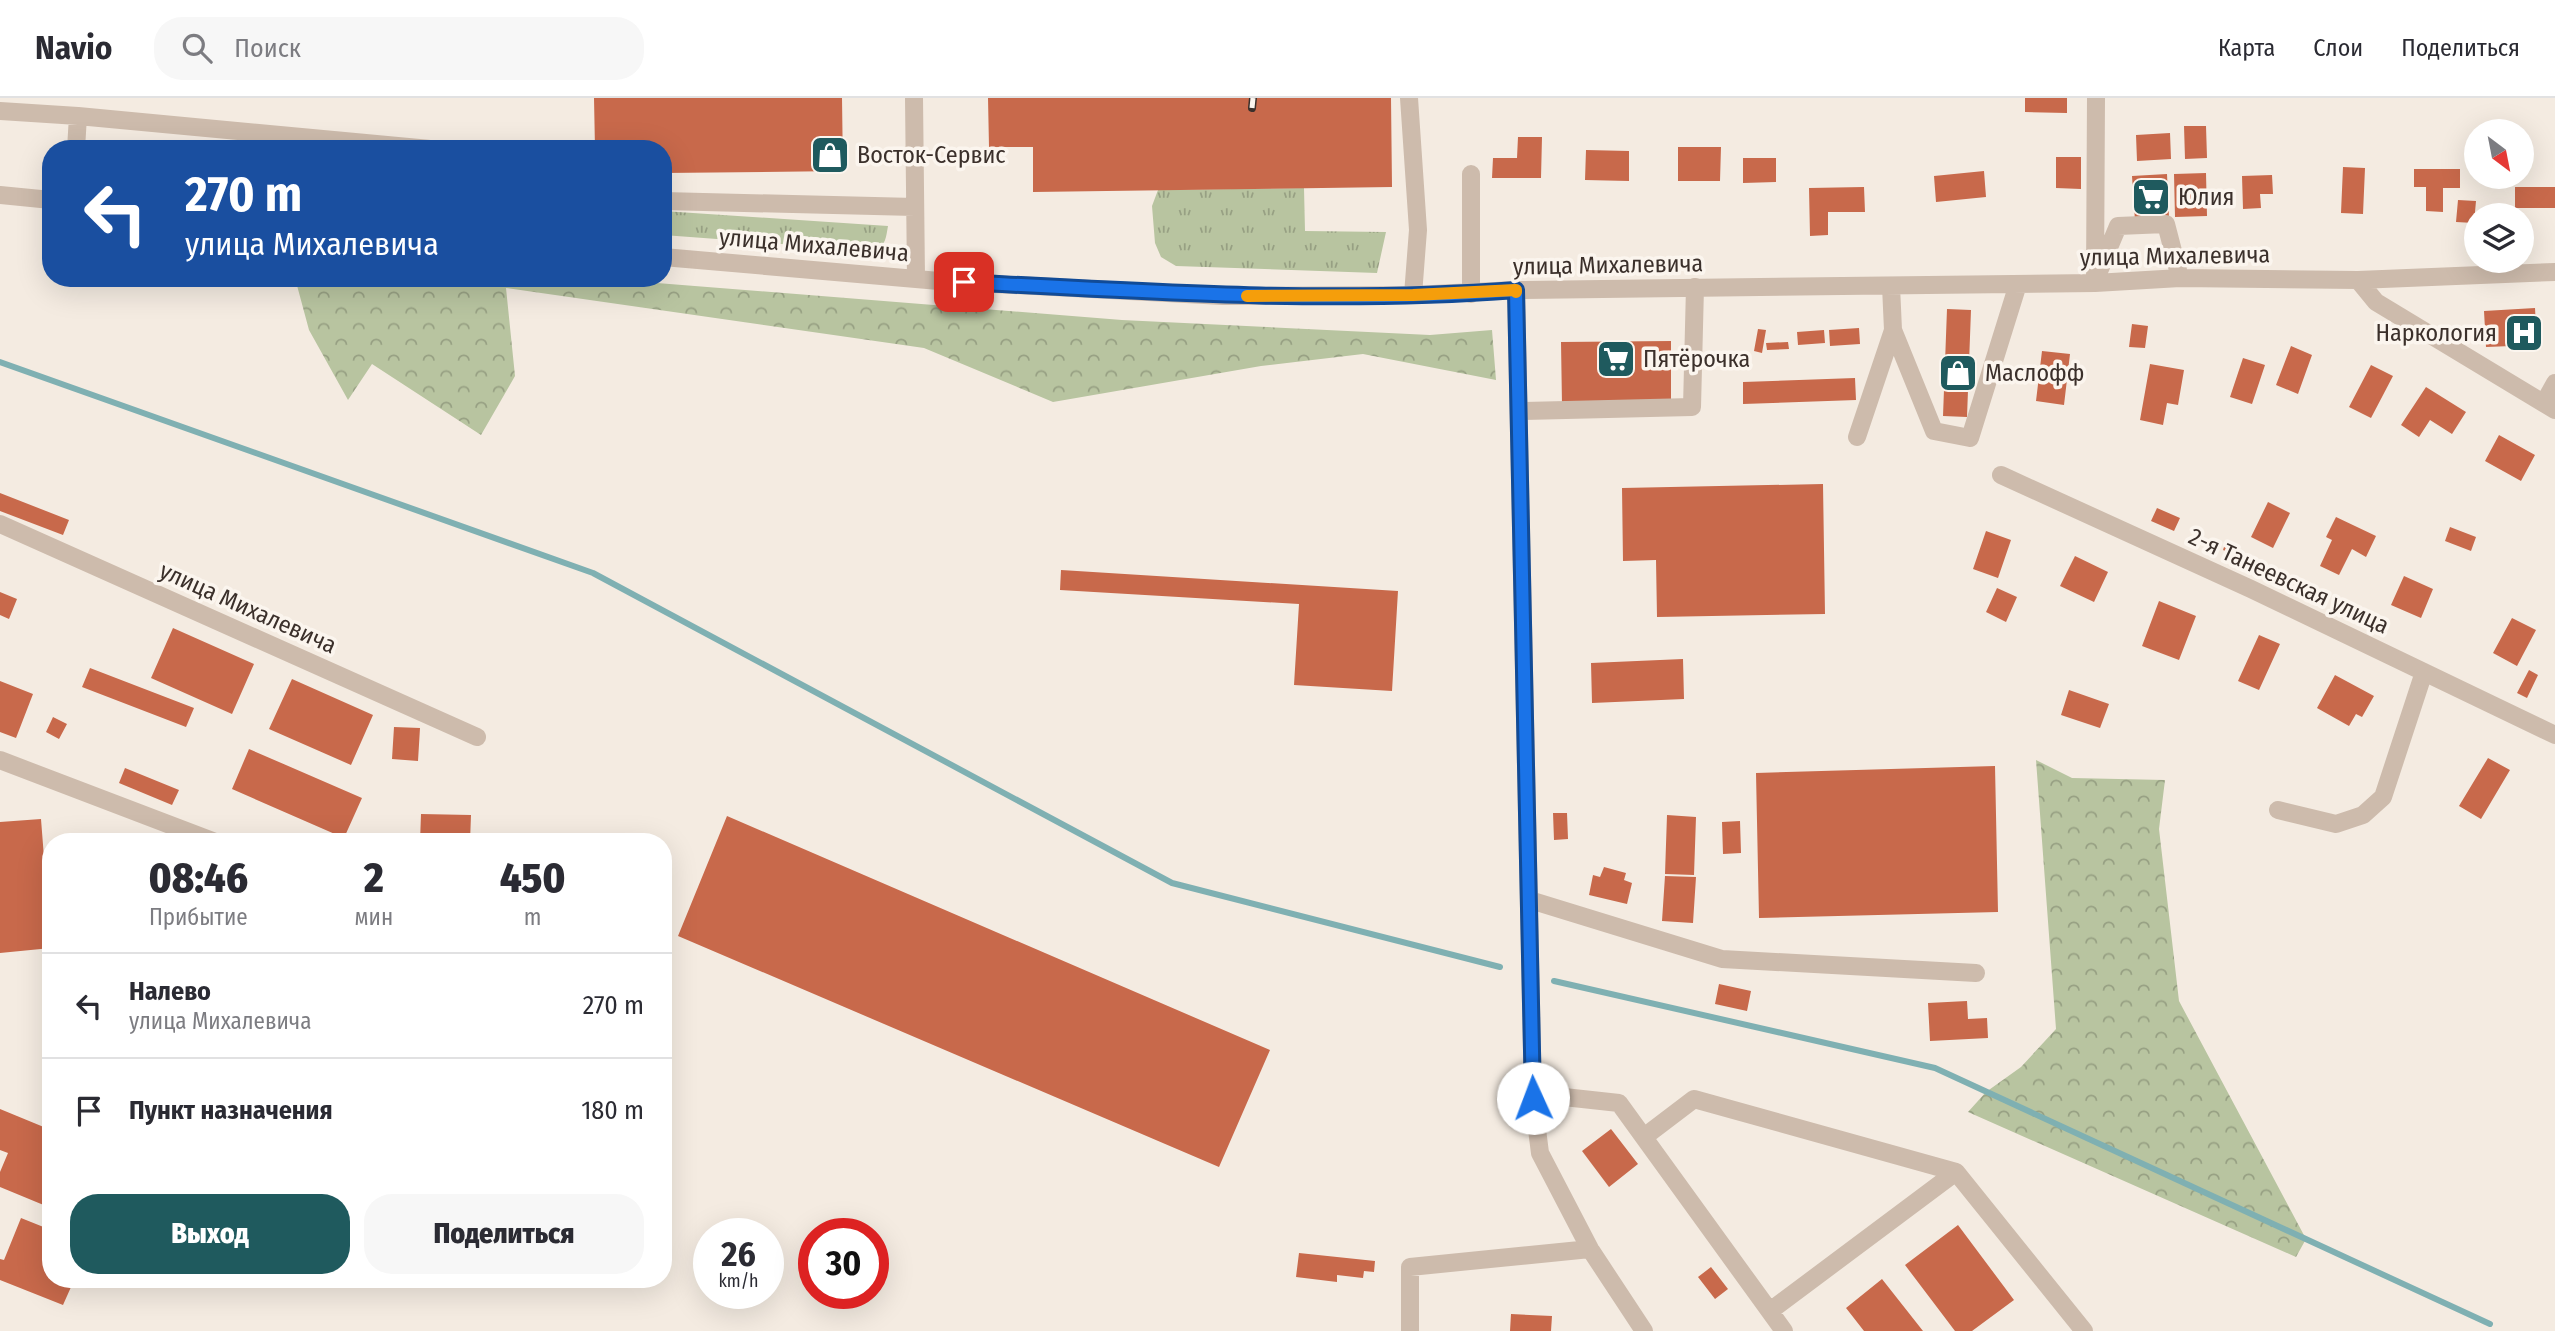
<!DOCTYPE html>
<html lang="ru">
<meta charset="utf-8">
<style>
body{margin:0;font-family:"Fira Sans Condensed",sans-serif;background:#f7f7f7;color:#2b2b33;height:100vh;display:flex;flex-direction:column;font-size:26px;white-space:nowrap}
*{box-sizing:border-box;margin:0}
p{font-size:23px;color:#7c7c81}
.icon{flex:none;width:38px;height:38px;fill:none;stroke:currentColor;stroke-width:2;stroke-linecap:round;stroke-linejoin:round}
.map{position:relative;flex:1;overflow:hidden}
.sheet{position:absolute;left:42px;top:735px;width:630px;height:455px;display:flex;flex-direction:column;background:#fff;border-radius:28px;box-shadow:0 7px 28px #0002}
.sheet>*{flex:none}
.top-card{position:absolute;left:42px;top:42px;width:630px;height:147px;border-radius:28px;box-shadow:0 7px 28px #0002;background:#1a4fa0;color:#fff;overflow:hidden}
.needle{width:46px;rotate:148deg}
.buttons{position:absolute;left:2464px;top:21px;display:grid;gap:14px}
.buttons a{display:grid;place-items:center;width:70px;height:70px;border-radius:50%;background:#fff;box-shadow:0 7px 28px #0002;font-size:35px}
.speed{position:absolute;left:693px;top:1120px;display:flex;gap:14px;font-size:35px;font-weight:700;text-align:center}
.speed>*{display:grid;place-content:center;width:91px;height:91px;border-radius:50%;background:#fff;box-shadow:0 7px 28px #0002;line-height:1}
.speed small{font-size:18px;font-weight:400}
.speed .limit{border:10px solid #d22;background:#fff;color:#111}
.pin{position:absolute;display:grid;place-items:center;width:60px;height:60px;color:#fff;margin:-30px;border-radius:14px;box-shadow:0 4px 10px #0006}
.me{position:absolute;width:77px;margin:-38px;rotate:358deg;stroke-linejoin:round;filter:drop-shadow(0 0 5px #0008)}
.turn{display:flex;align-items:center;gap:24px;height:147px;padding:0 28px;font-size:32px}
.turn .icon{width:91px;height:91px;stroke-width:2.5}
.turn b{display:block;font-size:49px;line-height:60px}
.eta{display:flex;justify-content:space-evenly;align-items:center;height:119px;text-align:center}
.eta b{font-size:42px;font-weight:800;line-height:49px}
.action{display:flex;gap:14px;margin-top:auto;padding:14px 28px}
.action a{flex:1;height:80px;border-radius:28px;background:#1f5a5e;color:#fff;font-size:28px;font-weight:800;line-height:80px;text-align:center}
.action a+a{background:#f7f7f7;color:#2b2b33}
ul{padding:0;list-style:none}
li{display:flex;align-items:center;gap:21px;height:105px;padding:0 28px;border-top:2px solid #e1e1e2}
li div{flex:1}
li b{display:block;font-size:26px}
li em{font-style:normal}
header{display:flex;align-items:center;gap:42px;box-sizing:border-box;height:98px;padding:0 35px;background:#fff;border-bottom:2px solid #e1e1e2}
header strong{font-size:33px}
nav{display:flex;gap:38px;margin-inline-start:auto;font-size:24px}
.search{width:490px;height:63px;background:#f7f7f7;display:flex;align-items:center;gap:18px;box-sizing:border-box;padding:0 24px;border-radius:28px;color:#7c7c81;font-size:26px}
.map>svg:first-child{display:block}
</style>
<header>
<strong>Navio</strong>
<div class="search"><svg class="icon" aria-label="search" viewBox="0 0 24 24"><circle cx="10" cy="10" r="6"/><path d="M15 15l6 6"/></svg>Поиск</div>
<nav><a>Карта</a><a>Слои</a><a>Поделиться</a></nav>
</header>
<div class="map">
<svg width="2555" height="1233" viewBox="0 0 2555 1233">
<defs>
<pattern id="grass-tufts" width="24" height="20" patternUnits="userSpaceOnUse" patternTransform="scale(1.75)"><rect width="24" height="20" fill="#b8c4a0"/><path d="M3 7l-1-3M5 7V3M7 7l1-3M15 17l-1-3M17 17v-4M19 17l1-3" fill="none" stroke="#97a083"/></pattern>
<pattern id="forest-crowns" width="20" height="18" patternUnits="userSpaceOnUse" patternTransform="scale(1.75)"><rect width="20" height="18" fill="#b8c4a0"/><path d="M2 6a3 3 0 1 1 6 0M12 15a3 3 0 1 1 6 0" fill="none" stroke="#97a083"/></pattern>
</defs>
<rect width="100%" height="100%" fill="#f4ebe1"/>
<path fill="url(#grass-tufts)" d="M1304,90L1305,133L1386,134L1377,175L1176,168L1161,159L1155,145L1152,108L1158,92Z
M663,113L888,128C886,139 886,147 875,153L663,137Z"/>
<path fill="url(#forest-crowns)" d="M295,180H594L1122,222L1430,237L1492,232L1496,282L1363,256L1261,268L1053,304L924,250L506,190L515,278L481,337L372,266L348,302L309,232Z
M2036,662L2072,680L2165,682L2159,731L2179,903L2306,1141L2296,1159L1968,1014L1986,994L2021,969L2056,931Z"/>
<g fill="none" stroke-linecap="round" stroke-linejoin="round">
<path stroke="#7fb0b2" stroke-width="6" d="M0,264L593,475L1172,785L1500,869
M1554,883L1935,970L2490,1226"/>
</g>
<path fill="#c8694b" d="M594,0H842L843,73L663,75V51H595Z
M988,0H1391L1392,89L1033,94V49H989Z
M2025,0H2067V15L2025,14Z
M2184,28H2206L2207,60L2185,61Z
M2170,35L2171,61L2137,63L2136,37Z
M1518,39H1542L1541,80H1492L1493,60H1517Z
M1678,49H1721L1720,83H1678Z
M1586,52L1629,53V83L1585,82Z
M2056,59H2081V91L2056,90Z
M1743,60H1776V84L1743,85Z
M2343,69L2365,70L2363,116L2341,115Z
M2414,71H2460V90H2443V114L2426,113V89H2414Z
M1984,73L1986,99L1936,104L1934,78Z
M2206,75L2207,118L2175,119L2174,76Z
M2167,76L2169,120L2135,123L2132,78Z
M2272,77L2273,96H2260L2261,110L2243,111L2242,78Z
M1864,89L1865,114H1828V137L1810,138L1809,90Z
M2515,89H2555V110H2515Z
M2458,102L2476,103L2474,125L2456,124Z
M2535,210L2537,247L2486,249L2484,213Z
M1947,211L1971,212L1967,319L1943,318Z
M2132,226L2148,228L2145,250L2129,249Z
M1859,230L1860,246L1830,248L1829,232Z
M1758,231L1766,232L1762,255L1754,253Z
M1824,232L1825,245L1798,247L1797,234Z
M1671,243V305L1562,307L1561,244Z
M1788,244L1789,251L1767,252L1766,245Z
M2291,248L2312,257L2298,296L2276,287Z
M2042,253L2070,256L2064,307L2036,303Z
M2243,260L2265,267L2252,306L2230,299Z
M2150,266L2184,272L2178,307L2167,305L2163,327L2140,322Z
M2371,267L2393,278L2371,320L2349,309Z
M1855,280L1856,302L1743,306V284Z
M2426,289L2466,314L2452,336L2430,322L2419,339L2401,327Z
M2499,337L2535,357L2521,383L2485,363Z
M1823,386L1825,516L1657,519L1656,462L1623,463L1622,390Z
M0,395L69,422L63,437L0,413Z
M2268,404L2290,415L2273,450L2251,439Z
M2157,410L2180,420L2174,433L2151,423Z
M2336,419L2376,438L2366,459L2352,451L2339,477L2320,468L2332,442L2326,439Z
M2450,429L2476,439L2471,453L2445,443Z
M1986,433L2011,442L1998,480L1973,471Z
M2225,446L2238,452L2236,458L2223,452Z
M2075,458L2108,474L2094,504L2060,488Z
M1061,472L1398,493L1392,593L1294,587L1299,506L1060,492Z
M2404,478L2433,491L2421,520L2391,507Z
M1997,490L2017,499L2006,524L1986,514Z
M0,494L17,501L9,521L0,517Z
M2159,503L2196,518L2179,562L2142,548Z
M2512,520L2536,532L2517,568L2493,555Z
M173,530L254,566L232,616L151,580Z
M2259,537L2280,546L2259,592L2238,583Z
M1683,561L1684,601L1592,605L1591,565Z
M90,570L194,610L186,629L82,589Z
M2529,572L2538,577L2527,600L2517,595Z
M2335,577L2374,598L2362,619L2356,616L2349,628L2317,610Z
M292,581L373,617L351,667L269,631Z
M0,583L33,596L16,640L0,634Z
M2069,592L2109,606L2100,630L2061,617Z
M53,619L67,626L59,641L46,634Z
M394,629L420,630L418,663L392,661Z
M249,651L362,700L344,740L232,691Z
M2488,660L2510,672L2481,721L2459,708Z
M1995,668L1998,814L1759,820L1756,675Z
M125,670L179,692L172,707L119,685Z
M1553,715H1567L1568,741L1554,742Z
M421,716L471,717L470,744H420Z
M1667,717L1696,719L1694,777L1665,776Z
M727,718L1270,952L1219,1069L678,838Z
M41,721L51,850L0,855V724Z
M1740,723L1741,755L1723,756L1722,724Z
M1604,769L1626,775L1624,782L1632,785L1627,806L1589,797L1593,777L1600,779Z
M1665,778L1696,779L1693,825L1662,823Z
M1719,886L1751,893L1747,913L1715,906Z
M1967,903L1968,921L1987,920L1988,940L1930,943L1928,905Z
M0,1011L51,1032V1053L44,1070L51,1073V1096L46,1108L0,1089V1074L8,1055L0,1052Z
M1611,1031L1638,1066L1609,1089L1582,1053Z
M21,1120L46,1130L43,1138L51,1141V1173L48,1180L71,1189L63,1207L0,1182V1161L4,1162Z
M1958,1127L2014,1202L1972,1233H1955L1905,1167Z
M1299,1155L1375,1163L1374,1174L1364,1173L1363,1180L1337,1177V1184L1296,1179Z
M1711,1169L1728,1191L1715,1201L1698,1179Z
M1882,1181L1923,1233H1864L1846,1210Z
M1511,1216L1552,1218L1551,1233H1510Z"/>
<g fill="none" stroke-linecap="round" stroke-linejoin="round">
<path stroke="#cdbbac" stroke-width="18" d="M914,0L916,180
M1409,0L1418,132L1413,197
M0,13L78,18L76,51
M78,18L430,51
M1471,76V196
M0,97L51,102
M663,103L915,109
M663,159L939,183L1223,198L1413,197L1516,192L2095,185L2180,180L2358,182L2555,174
M2100,171L2118,128L2166,126L2180,180
M2358,182L2376,204L2555,312
M2095,185L2096,0
M1516,192L1533,1000L1540,1055L1590,1151L1644,1233
M1893,232L1934,333L1970,340L2018,186
M2544,305L2555,285
M1520,313L1692,309L1695,189
M1857,339L1893,232L1891,188
M2001,377L2251,491L2555,637
M0,426L477,639
M0,662L215,744
M2278,712L2336,726L2363,717L2383,699L2424,574
M1530,802L1722,861L1976,875
M1533,1000L1564,999L1619,1005L1784,1233
M1644,1039L1694,1001L1956,1074L2084,1233
M1770,1213L1956,1074
M1410,1233V1169L1590,1151"/>
<defs>
<path id="rail" d="M1252,10L1253,0"/>
</defs>
<use href="#rail" stroke="#3b302b" stroke-width="8"/>
<use href="#rail" stroke="#fbf5ee" stroke-width="5" stroke-dasharray="16" stroke-linecap="butt"/>
</g>
<g fill="none" stroke-linecap="round" stroke-linejoin="round">
<defs>
<path id="route" d="M964,184C1148,194 1333,206 1516,192L1533,1000"/>
</defs>
<use href="#route" stroke="#114b97" stroke-width="18"/>
<use href="#route" stroke="#1a73e8" stroke-width="12"/>
<path stroke="#f59e0b" stroke-width="12" d="M1247,198L1413,197L1516,192V194"/>
</g>
<defs>
<symbol id="shop-square" viewBox="-11 -11 22 22"><rect x="-9" y="-9" width="18" height="18" rx="4" fill="#1f5a5e" stroke="#fbf5ee"/><path d="M-5-2.5h2.3a2.7 3.5 0 0 1 5.4 0H5L5.5 6h-11ZM-1.5-2.5h3a1.5 2.3 0 0 0-3 0Z" fill="#fff"/></symbol>
<symbol id="supermarket-square" viewBox="-11 -11 22 22"><rect x="-9" y="-9" width="18" height="18" rx="4" fill="#1f5a5e" stroke="#fbf5ee"/><path d="M-6-5.5h2.5l.6 2H6L4.5 2H-2.5L-4.4-4H-6ZM-1.5 3.2a1.3 1.3 0 1 0 .1 0ZM3 3.2a1.3 1.3 0 1 0 .1 0Z" fill="#fff"/></symbol>
<symbol id="hospital-square" viewBox="-11 -11 22 22"><rect x="-9" y="-9" width="18" height="18" rx="4" fill="#1f5a5e" stroke="#fbf5ee"/><path d="M-5-5h3v3.5h4V-5h3V5h-3V1.5h-4V5h-3Z" fill="#fff"/></symbol>
</defs>
<g fill-rule="evenodd">
<use href="#shop-square" x="808" y="35" width="44" height="44"/>
<use href="#supermarket-square" x="2129" y="77" width="44" height="44"/>
<use href="#hospital-square" x="2502" y="213" width="44" height="44"/>
<use href="#supermarket-square" x="1594" y="239" width="44" height="44"/>
<use href="#shop-square" x="1936" y="253" width="44" height="44"/>
</g>
<g text-anchor="middle" stroke-width="7" stroke-linejoin="round" paint-order="stroke">
<g font-size="24" fill="#3b302b" stroke="#fbf5ee" text-anchor="start">
<text x="857" y="65">Восток-Сервис</text>
<text x="2178" y="107">Юлия</text>
<text x="2497" y="243" text-anchor="end">Наркология</text>
<text x="1643" y="269">Пятёрочка</text>
<text x="1985" y="283">Маслофф</text>
</g>
<g font-size="24" fill="#3b302b" stroke="#fbf5ee">
<text transform="translate(814 147) rotate(5)" y="8">улица Михалевича</text>
<text transform="translate(2175 158) rotate(-1)" y="8">улица Михалевича</text>
<text transform="translate(1608 167) rotate(-1)" y="8">улица Михалевича</text>
<text transform="translate(2289 483) rotate(25)" y="8">2-я Танеевская улица</text>
<text transform="translate(248 510) rotate(24)" y="8">улица Михалевича</text>
</g>
</g>
</svg>
<div class="buttons">
<a><svg class="needle" viewBox="-14 -14 28 28"><path d="M0-13l5 13h-10z" fill="#e53935"/><path d="M0 13l5-13h-10z" fill="#7c7c81"/></svg></a>
<a><svg class="icon" aria-label="layers" viewBox="0 0 24 24"><path d="M12 4l9 5-9 5-9-5zM3 14l9 5 9-5"/></svg></a>
</div>
<div class="speed"><div>26<small>km/h</small></div><div class="limit">30</div></div>
<div class="pin" style="left:964px;top:184px;background:#d93025"><svg class="icon" aria-label="arrive" viewBox="0 0 24 24"><path d="M6 21V4h12l-3 4 3 4H6"/></svg></div>
<svg class="me" style="left:1533px;top:1000px" viewBox="-20 -20 40 40"><circle r="19" fill="#fff"/><path d="M0-13L10 11 0 6-10 11z" fill="#1a73e8"/></svg>
<div class="top-card">
<div class="turn"><svg class="icon" aria-label="left" viewBox="0 0 24 24"><path d="M17 20v-9H6M10 6l-5 5 5 5"/></svg><div><b>270 m</b>улица Михалевича</div></div>
</div>
<section class="sheet">
<div class="eta">
<div><b>08:46</b><p>Прибытие</p></div>
<div><b>2</b><p>мин</p></div>
<div><b>450</b><p>m</p></div>
</div>
<ul>
<li><svg class="icon" aria-label="left" viewBox="0 0 24 24"><path d="M17 20v-9H6M10 6l-5 5 5 5"/></svg><div><b>Налево</b><p>улица Михалевича</p></div><em>270 m</em></li>
<li><svg class="icon" aria-label="arrive" viewBox="0 0 24 24"><path d="M6 21V4h12l-3 4 3 4H6"/></svg><div><b>Пункт назначения</b></div><em>180 m</em></li>
</ul>
<div class="action"><a>Выход</a><a>Поделиться</a></div>
</section>
</div>
